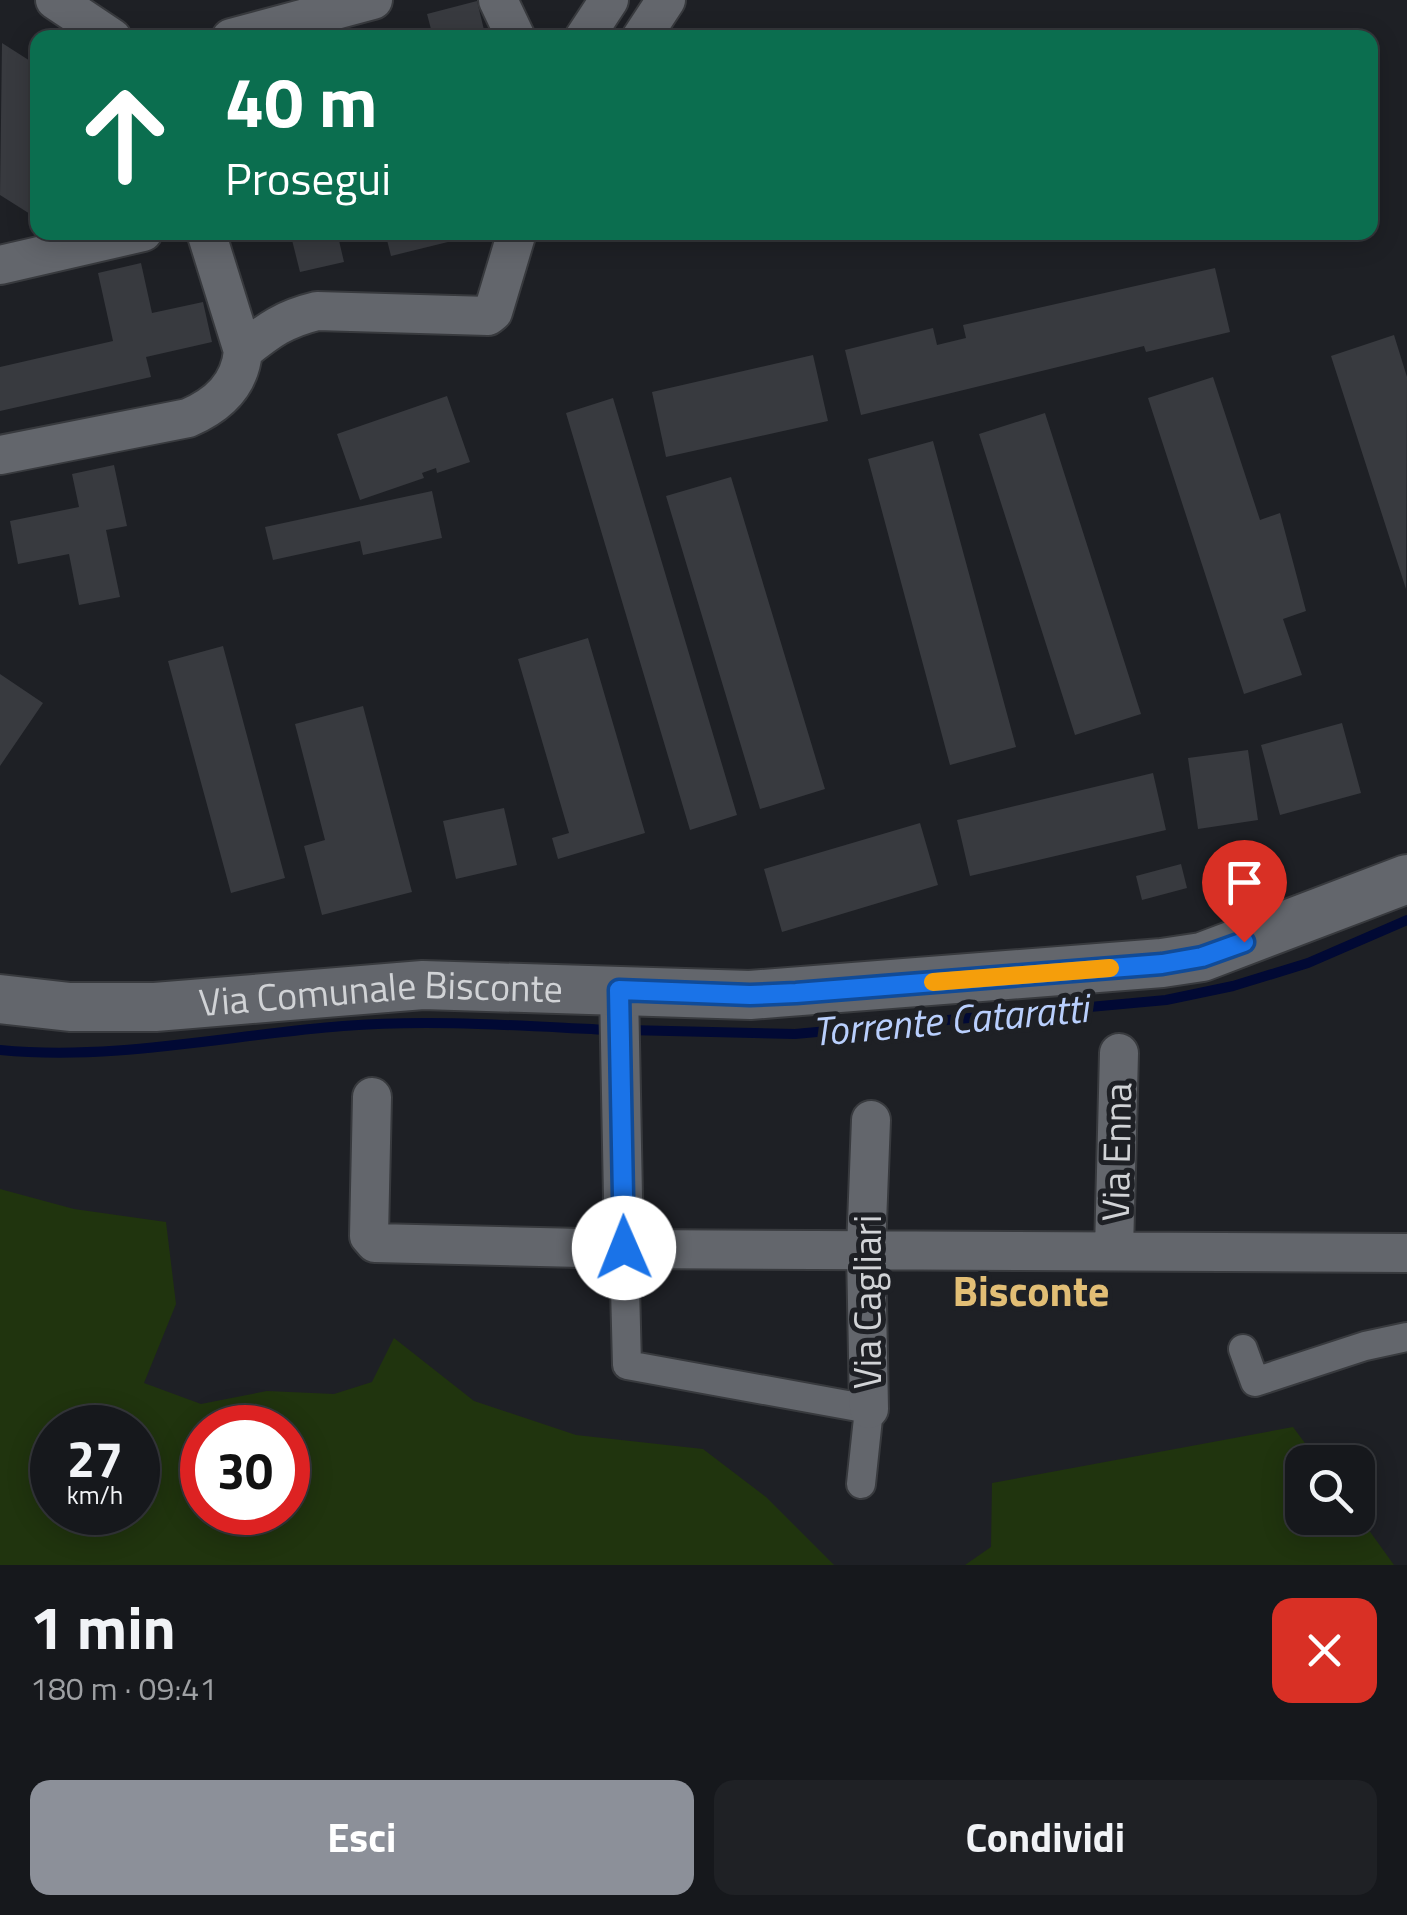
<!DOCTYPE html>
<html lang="it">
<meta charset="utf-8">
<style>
body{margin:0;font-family:"Titillium Web",sans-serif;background:#1f2125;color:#f1f3f6;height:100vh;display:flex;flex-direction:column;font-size:38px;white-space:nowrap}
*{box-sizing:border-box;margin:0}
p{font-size:32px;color:#9ea0a3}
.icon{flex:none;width:55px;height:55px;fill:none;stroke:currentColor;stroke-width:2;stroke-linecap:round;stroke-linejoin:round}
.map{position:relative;height:1565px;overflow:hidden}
.side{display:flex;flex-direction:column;background:#16181c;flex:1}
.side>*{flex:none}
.hud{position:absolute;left:30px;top:30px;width:1348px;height:210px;border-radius:20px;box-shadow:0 5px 25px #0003,0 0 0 2px #35373b;background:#0b6e4f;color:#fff;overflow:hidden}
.tools{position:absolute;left:1285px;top:1445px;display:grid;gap:20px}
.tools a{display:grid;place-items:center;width:90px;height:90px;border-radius:20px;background:#16181c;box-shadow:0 5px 25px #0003,0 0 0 2px #35373b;font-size:50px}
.speed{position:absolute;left:30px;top:1405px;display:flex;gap:20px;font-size:50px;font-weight:700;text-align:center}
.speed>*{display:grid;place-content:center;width:130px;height:130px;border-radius:50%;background:#16181c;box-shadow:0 5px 25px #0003,0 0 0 2px #35373b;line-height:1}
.speed small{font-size:25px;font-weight:400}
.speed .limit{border:15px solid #d22;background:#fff;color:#111}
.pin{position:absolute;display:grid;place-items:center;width:85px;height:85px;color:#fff;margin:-102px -42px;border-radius:50% 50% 50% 0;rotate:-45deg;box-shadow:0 0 10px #0007}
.pin .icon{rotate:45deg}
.me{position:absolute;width:110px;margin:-55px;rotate:359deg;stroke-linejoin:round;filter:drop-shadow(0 0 8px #0008)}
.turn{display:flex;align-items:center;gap:35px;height:210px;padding:0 30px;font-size:45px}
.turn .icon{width:130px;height:130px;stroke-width:2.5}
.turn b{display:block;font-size:70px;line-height:85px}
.round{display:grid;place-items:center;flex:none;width:105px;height:105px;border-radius:20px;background:#1f2125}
.headline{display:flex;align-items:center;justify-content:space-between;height:170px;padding:0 30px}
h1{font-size:60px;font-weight:700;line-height:75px}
.primary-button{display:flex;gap:20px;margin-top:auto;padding:20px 30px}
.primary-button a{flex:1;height:115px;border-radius:20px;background:#8c9099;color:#fff;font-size:40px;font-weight:700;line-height:115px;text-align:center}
.primary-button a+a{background:#1f2125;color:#f1f3f6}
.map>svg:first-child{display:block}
</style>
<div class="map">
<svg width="1407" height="1565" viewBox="0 0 1407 1565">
<rect width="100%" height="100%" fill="#1e2025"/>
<path fill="#20340e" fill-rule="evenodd" d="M0,1189L74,1209L166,1222L176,1304L144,1383L201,1404L267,1391L334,1394L372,1382L394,1338L474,1401L576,1435L703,1449L766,1497L834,1565H0ZM52,1428H138V1512H52ZM202,1428H288V1512H202Z
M1293,1427L1319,1462H1302V1518L1358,1515L1394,1565H965L991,1547L992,1483Z"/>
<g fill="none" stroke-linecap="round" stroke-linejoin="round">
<path stroke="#010934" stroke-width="10" d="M628,1030L795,1034L1166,1000L1233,986L1308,963L1407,920
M0,1050C116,1061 228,1035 343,1026C432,1019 522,1026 611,1030"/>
</g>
<path fill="#383a3f" d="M477,1L486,38H420L432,33L427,14Z
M2,43L38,66V219L0,195Z
M290,232H337L344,262L300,272Z
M385,232H450L452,241L391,256Z
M141,263L152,313L203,302L212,342L146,357L151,377L0,411V367L113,341L98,273Z
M1215,268L1230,332L1146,352L1144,346L861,415L845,350L933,328L937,345L966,338L963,325Z
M1394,335L1407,377L1406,589L1331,356Z
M813,355L828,421L666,457L652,392Z
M1213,377L1260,520L1280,513L1306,611L1283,619L1302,675L1244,694L1148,398Z
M447,396L470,462L437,473L436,468L422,473L424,478L360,500L337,434Z
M613,398L737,815L690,830L566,413Z
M1045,413L1141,714L1075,735L979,434Z
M933,441L1016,747L950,765L868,459Z
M114,465L127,526L106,530L120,597L79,605L69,554L18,564L10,521L79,507L72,474Z
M731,477L825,789L760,809L666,496Z
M432,491L442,538L363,555L360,541L273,560L265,527Z
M588,638L645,833L558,859L552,838L569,833L518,659Z
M223,646L285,878L231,893L168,661Z
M0,674L43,703L0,766Z
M363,706L412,892L322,915L304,846L325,840L295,724Z
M1342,723L1361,793L1280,815L1261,745Z
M1248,750L1258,820L1198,829L1188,758Z
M1153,773L1166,830L970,876L957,820Z
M504,808L517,865L456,879L443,821Z
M920,823L938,885L782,932L764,869Z
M1181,864L1187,888L1142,900L1136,876Z"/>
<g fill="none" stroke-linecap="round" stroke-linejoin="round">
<defs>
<path id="pedestrian" d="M624,1249L627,1365L869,1409L861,1484
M1243,1349L1255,1382L1365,1346L1407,1337"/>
<path id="minor" d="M55,0L112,38
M498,0L516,38
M231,38L373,0
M584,38L609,0
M641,38L666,0
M0,265L143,232
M243,351C269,330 284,319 317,311L488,316L493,312L517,232
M0,455L188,418C218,405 240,385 243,351L206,232
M619,990L624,1249
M372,1097L369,1236L375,1243L624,1249L1407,1253
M1114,1250L1119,1053
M869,1409L866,1249L871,1120"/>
<g id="tertiary">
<path id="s1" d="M0,999L70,1007H155L423,985L750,995L1162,963L1202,957L1407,879"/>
</g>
</defs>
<use href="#pedestrian" stroke="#383a3e" stroke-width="32"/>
<use href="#minor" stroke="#383a3e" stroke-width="42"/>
<use href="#tertiary" stroke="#383a3e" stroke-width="52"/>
<use href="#pedestrian" stroke="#63666c" stroke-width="28"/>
<use href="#minor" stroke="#63666c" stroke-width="38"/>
<use href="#tertiary" stroke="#63666c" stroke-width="48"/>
</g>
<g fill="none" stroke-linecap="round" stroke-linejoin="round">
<defs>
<path id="route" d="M624,1248L619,990L750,995L796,993L1162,964L1202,957L1244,942"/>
</defs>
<use href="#route" stroke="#114b97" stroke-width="25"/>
<use href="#route" stroke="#1a73e8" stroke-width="18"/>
<path stroke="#f59e0b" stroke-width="18" d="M933,982L1110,968"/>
</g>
<g text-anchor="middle" stroke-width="10" stroke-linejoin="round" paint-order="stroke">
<g font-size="38" fill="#d1d3d6" stroke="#1e2025">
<text dy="13" stroke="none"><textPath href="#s1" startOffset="382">Via Comunale Bisconte</textPath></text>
<text transform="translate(1117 1152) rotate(-89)" y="13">Via Enna</text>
<text transform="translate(868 1302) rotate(-90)" y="13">Via Cagliari</text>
</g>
<g font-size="40" font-style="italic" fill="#b9cffd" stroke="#1e2025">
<text transform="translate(950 1020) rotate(-5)" y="14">Torrente Cataratti</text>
</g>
<g font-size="42" font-weight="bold" fill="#e2be75" stroke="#1e2025">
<text x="1031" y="1306">Bisconte</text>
</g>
</g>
</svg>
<div class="tools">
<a><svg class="icon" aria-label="search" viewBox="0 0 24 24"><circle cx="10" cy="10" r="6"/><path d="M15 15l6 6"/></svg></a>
</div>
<div class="speed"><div>27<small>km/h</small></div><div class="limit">30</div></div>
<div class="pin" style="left:1244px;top:942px;background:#d93025"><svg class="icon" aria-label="arrive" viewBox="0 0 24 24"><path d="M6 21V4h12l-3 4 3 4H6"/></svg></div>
<svg class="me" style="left:624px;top:1248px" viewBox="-20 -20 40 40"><circle r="19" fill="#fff"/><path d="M0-13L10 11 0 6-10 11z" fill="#1a73e8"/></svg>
<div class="hud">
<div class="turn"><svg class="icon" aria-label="ahead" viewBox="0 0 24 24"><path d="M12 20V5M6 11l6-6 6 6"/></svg><div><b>40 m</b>Prosegui</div></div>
</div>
</div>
<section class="side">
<div class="headline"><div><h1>1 min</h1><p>180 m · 09:41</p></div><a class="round" style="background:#d93025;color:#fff"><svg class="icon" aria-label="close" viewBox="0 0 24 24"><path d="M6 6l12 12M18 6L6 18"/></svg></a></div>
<div class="primary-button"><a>Esci</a><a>Condividi</a></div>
</section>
